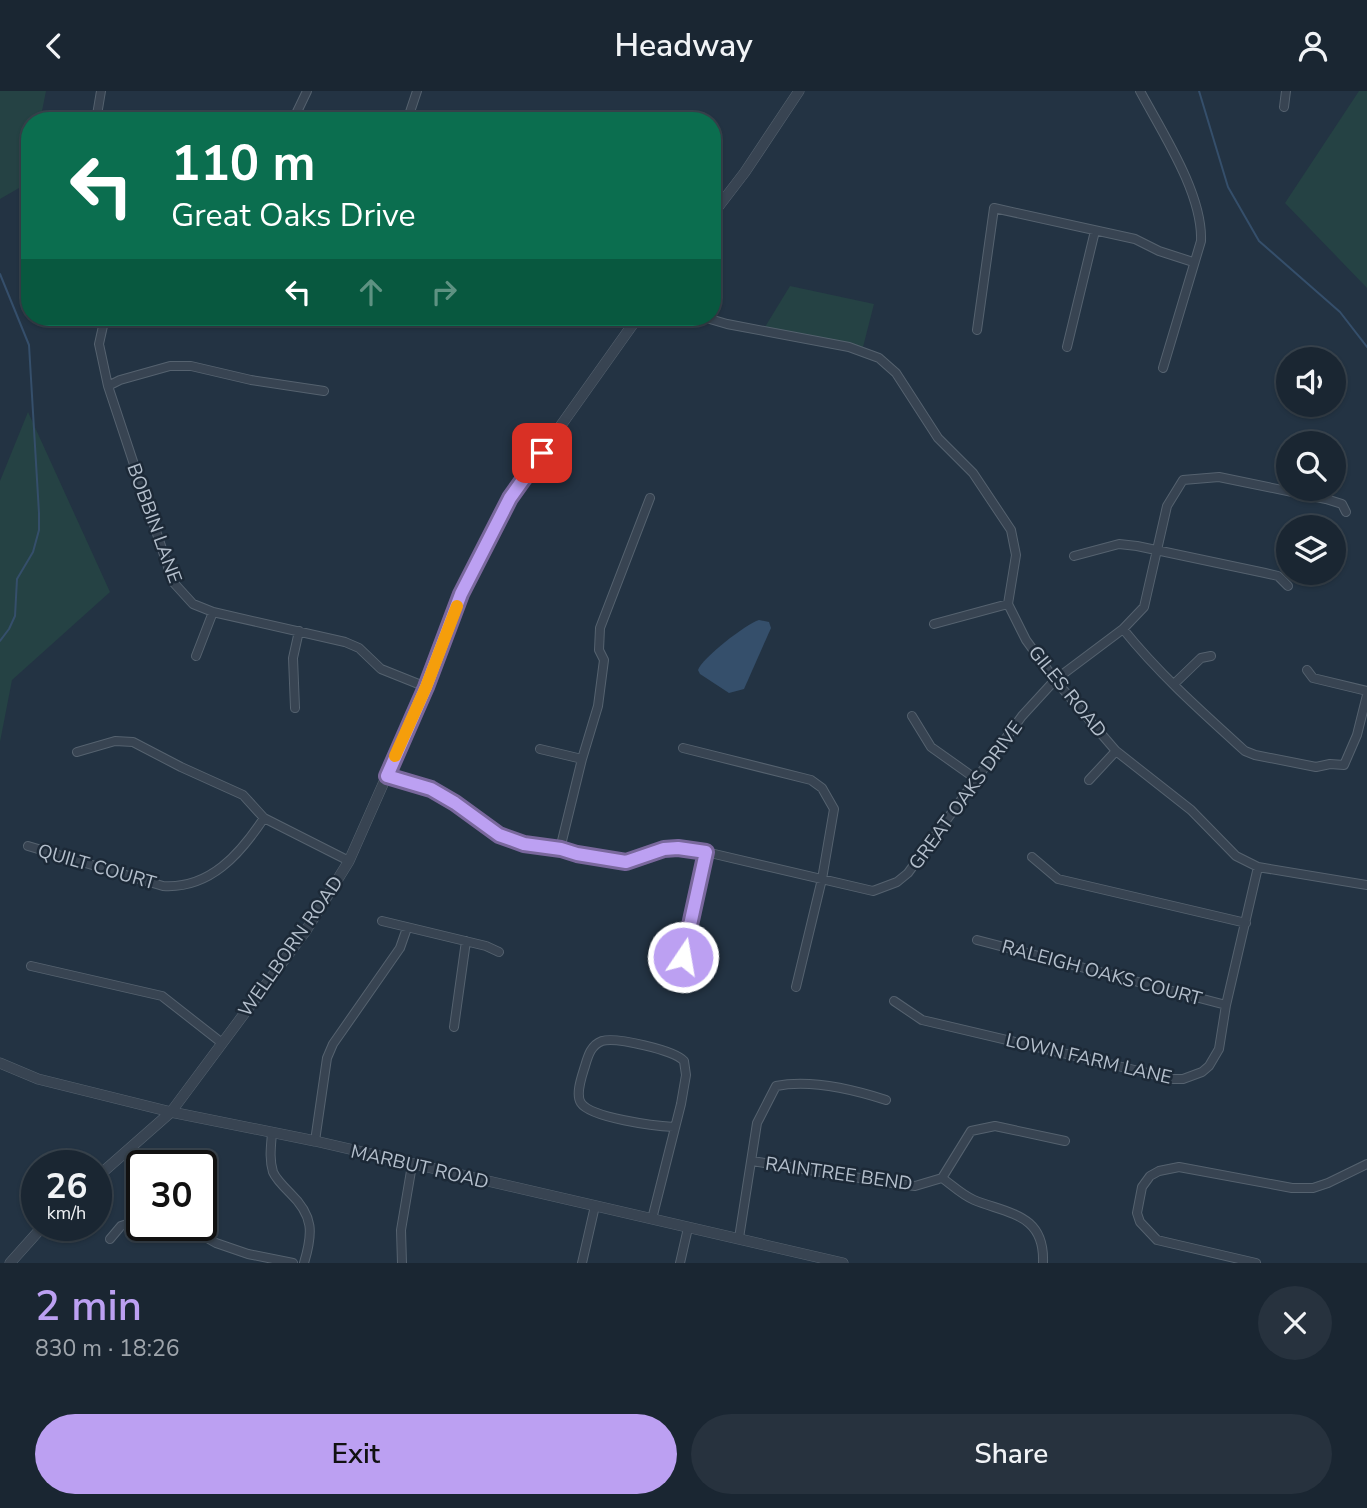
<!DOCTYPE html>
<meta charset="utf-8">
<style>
body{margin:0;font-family:"Nunito Sans",sans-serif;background:#27323e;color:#f1f3f6;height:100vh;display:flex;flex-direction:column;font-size:26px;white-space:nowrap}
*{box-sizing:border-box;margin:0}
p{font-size:23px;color:#9fa5ac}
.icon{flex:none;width:38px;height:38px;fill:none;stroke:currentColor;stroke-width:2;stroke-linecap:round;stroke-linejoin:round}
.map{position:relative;height:1172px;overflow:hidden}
.details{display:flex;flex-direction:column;background:#1a2632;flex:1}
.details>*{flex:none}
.banner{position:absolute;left:21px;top:21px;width:700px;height:214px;border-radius:28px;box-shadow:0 2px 5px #0004,0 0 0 2px #38434d;background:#0b6e4f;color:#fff;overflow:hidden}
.controls{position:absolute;left:1276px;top:256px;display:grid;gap:14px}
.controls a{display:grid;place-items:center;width:70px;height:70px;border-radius:50%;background:#1a2632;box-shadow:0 2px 5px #0004,0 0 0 2px #38434d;font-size:35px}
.speed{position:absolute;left:21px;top:1059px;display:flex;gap:14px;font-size:35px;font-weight:700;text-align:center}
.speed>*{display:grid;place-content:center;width:91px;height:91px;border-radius:50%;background:#1a2632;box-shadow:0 2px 5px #0004,0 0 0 2px #38434d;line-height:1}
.speed small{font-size:18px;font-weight:400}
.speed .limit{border:4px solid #111;border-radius:10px;background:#fff;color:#111}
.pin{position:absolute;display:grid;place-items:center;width:60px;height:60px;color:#fff;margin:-30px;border-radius:14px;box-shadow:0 4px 10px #0006}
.me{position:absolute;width:77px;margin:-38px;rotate:12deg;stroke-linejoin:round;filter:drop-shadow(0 0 5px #0008)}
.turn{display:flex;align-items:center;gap:24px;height:147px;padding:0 35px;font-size:32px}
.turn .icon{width:91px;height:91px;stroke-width:2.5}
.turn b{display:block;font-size:49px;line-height:60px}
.lanes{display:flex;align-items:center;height:66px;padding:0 35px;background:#0003;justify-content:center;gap:35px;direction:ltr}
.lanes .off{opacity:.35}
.round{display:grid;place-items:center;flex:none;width:74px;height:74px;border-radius:37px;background:#27323e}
.headline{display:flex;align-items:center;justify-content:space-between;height:119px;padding:0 35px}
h1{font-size:42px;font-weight:600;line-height:52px;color:#bca0f2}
.button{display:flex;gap:14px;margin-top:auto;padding:14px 35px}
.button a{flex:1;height:80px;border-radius:42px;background:#bca0f2;color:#111;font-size:28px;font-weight:600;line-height:80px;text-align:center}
.button a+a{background:#27323e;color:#f1f3f6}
header{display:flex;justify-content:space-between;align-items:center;height:91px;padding:0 35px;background:#1a2632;font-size:32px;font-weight:600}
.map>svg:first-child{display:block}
</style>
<header><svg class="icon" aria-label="back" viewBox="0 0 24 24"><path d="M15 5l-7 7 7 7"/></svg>Headway<svg class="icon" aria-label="person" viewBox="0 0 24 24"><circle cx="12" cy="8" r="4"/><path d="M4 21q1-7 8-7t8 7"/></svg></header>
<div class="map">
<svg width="1367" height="1172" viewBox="0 0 1367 1172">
<rect width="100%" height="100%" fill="#233343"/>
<path fill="#254244" d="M0,0H46L40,30H30V77L26,93L0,108Z
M1359,0H1367V197L1285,112Z
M790,195L874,213L863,256L765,236Z
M28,321L110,501L12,589L0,651V390Z"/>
<path fill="#354f6b" d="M759,529L769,531L771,537L744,598L729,602L700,583L698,579C702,567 746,533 759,529Z"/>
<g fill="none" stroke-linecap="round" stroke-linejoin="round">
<path stroke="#354f6b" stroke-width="2" d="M1199,0L1228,96L1259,150L1340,221L1367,256
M0,183L29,254L39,422V439L33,461L17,488L15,525L9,538L0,550"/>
<defs>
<path id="minor" d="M1140,0C1162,41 1203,103 1201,150L1163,277
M1284,16L1286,0
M96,30L101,0
M288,30L296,23L307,0
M407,30L417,0
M105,226L99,253L108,295L173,491L193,513L213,521L345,551L359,557L381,578L426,596
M703,226L727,233L849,256L879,267L896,282L938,347L973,382L1011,439L1016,464L1008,513L1026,549L1055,589L1116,660L1191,719L1236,765L1258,776L1367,794
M977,239L994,117L1135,148L1159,160L1193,171
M1067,256L1095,140
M108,295L120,289L170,275H191L251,289L324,300
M1074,465L1119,453L1137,455L1265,482L1278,485L1288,495
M934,533L1008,513
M1123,538C1159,583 1203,622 1245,660L1255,664L1316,676L1330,673L1344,674L1357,644L1367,604
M196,565L213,521
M1307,579L1313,587L1367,600
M1174,593L1201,567L1211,565
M295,617L293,567L299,540
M912,625L931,656L976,688
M683,657L811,689L822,697L834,718L822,788L796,896
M540,658L582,668
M77,661L115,650L133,651L181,676L243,704L264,727L349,770
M387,685L431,698L455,712L499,744L524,753L560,758L577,763L626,771L664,758L678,756L706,761L873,800L897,791L908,782L1022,625L1055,589L1123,538L1144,516L1167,415L1183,389L1219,386L1326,408L1342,413L1346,421
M1089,689L1116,660
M28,755L163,795C210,798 240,763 264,727
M560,758L582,668L598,615L604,569L599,559L600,537L650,407
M1032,766L1058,788L1246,832
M382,830L486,855L499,861
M977,849L1226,914
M683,866L706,761
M31,875L162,905L222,952
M894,910L922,929L1173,988H1183L1202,981L1209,975L1219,958L1226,914L1258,776
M454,936L466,850
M272,1042C271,1055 269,1068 273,1081C276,1088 284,1096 290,1102C314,1125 313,1142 304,1172
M315,1050L327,967L333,953L400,857L407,837
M752,1070L898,1093L915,1095L942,1087L971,1040L995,1035L1065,1050
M942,1087C952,1094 962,1104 974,1109C1009,1123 1045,1123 1043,1172
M652,1128L681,1013L686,984L684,970C674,959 616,946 602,950C591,954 588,965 585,975C582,985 575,1003 581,1012C591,1027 655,1035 674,1036
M184,1134L216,1152L248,1163L293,1172
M739,1147L757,1032L776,995C811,988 852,998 886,1009
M110,1148L121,1135L142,1128
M402,1172L401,1139L412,1074
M582,1172L595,1115
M680,1172L688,1137
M1256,1172L1157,1149L1140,1131L1137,1122L1142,1096L1150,1085L1159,1080L1179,1076L1292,1097H1313L1328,1092L1367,1073"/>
<path id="tertiary" d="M712,124L745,81L799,0
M0,972L38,988L171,1021L315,1050L843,1172
M96,1087L171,1021L305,841L349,770L426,596L461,503L510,406L638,226
M10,1172L44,1134"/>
</defs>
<use href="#minor" stroke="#55626f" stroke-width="10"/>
<use href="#tertiary" stroke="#55626f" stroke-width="11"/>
<use href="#minor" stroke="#384452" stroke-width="8"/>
<use href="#tertiary" stroke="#384452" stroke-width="10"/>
</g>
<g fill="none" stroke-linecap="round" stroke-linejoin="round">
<defs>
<path id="route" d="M542,362L510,407L461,503L426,596L387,685L431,698L455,712L499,744L524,753L561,758L577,763L626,771L664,758L678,757L706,761L683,866"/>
</defs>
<use href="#route" stroke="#7a689d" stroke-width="18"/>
<use href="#route" stroke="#bca0f2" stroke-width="12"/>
<path stroke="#f59e0b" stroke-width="12" d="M395,665L426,596L457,515"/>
</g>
<g text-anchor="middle" stroke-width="5" stroke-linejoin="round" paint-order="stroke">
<g font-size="19" fill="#b4bfcc" stroke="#1c2937">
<text transform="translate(155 432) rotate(70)" y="7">BOBBIN LANE</text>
<text transform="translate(1068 600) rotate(51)" y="7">GILES ROAD</text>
<text transform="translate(965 704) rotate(-54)" y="7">GREAT OAKS DRIVE</text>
<text transform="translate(97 775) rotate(16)" y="7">QUILT COURT</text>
<text transform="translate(290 855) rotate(-55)" y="7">WELLBORN ROAD</text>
<text transform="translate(1102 881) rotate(15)" y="7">RALEIGH OAKS COURT</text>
<text transform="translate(1089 967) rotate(13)" y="7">LOWN FARM LANE</text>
<text transform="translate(420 1075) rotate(13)" y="7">MARBUT ROAD</text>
<text transform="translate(839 1082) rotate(8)" y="7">RAINTREE BEND</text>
</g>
</g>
</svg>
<div class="controls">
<a><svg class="icon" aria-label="sound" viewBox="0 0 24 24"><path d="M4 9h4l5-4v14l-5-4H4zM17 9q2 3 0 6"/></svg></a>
<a><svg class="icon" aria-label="search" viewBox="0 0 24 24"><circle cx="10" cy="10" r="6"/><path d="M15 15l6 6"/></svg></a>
<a><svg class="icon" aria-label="layers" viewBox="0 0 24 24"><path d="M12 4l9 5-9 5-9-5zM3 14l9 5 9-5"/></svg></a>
</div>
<div class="speed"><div>26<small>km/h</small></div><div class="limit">30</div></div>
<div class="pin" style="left:542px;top:362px;background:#d93025"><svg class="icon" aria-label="arrive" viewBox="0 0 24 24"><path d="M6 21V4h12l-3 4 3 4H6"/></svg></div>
<svg class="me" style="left:683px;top:866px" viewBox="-20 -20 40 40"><circle r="17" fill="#bca0f2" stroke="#fff" stroke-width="3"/><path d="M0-11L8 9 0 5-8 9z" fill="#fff"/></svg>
<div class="banner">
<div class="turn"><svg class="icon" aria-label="left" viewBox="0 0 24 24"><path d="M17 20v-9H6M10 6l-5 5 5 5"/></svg><div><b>110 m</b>Great Oaks Drive</div></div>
<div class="lanes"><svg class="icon" aria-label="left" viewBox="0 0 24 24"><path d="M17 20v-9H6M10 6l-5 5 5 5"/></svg><svg class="icon off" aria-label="ahead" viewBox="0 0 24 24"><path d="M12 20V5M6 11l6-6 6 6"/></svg><svg class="icon off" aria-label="right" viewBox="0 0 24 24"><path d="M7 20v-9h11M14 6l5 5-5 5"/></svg></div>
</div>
</div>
<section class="details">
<div class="headline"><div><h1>2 min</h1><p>830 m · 18:26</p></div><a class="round"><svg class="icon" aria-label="close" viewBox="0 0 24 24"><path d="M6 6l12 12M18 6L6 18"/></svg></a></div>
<div class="button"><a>Exit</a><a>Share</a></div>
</section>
